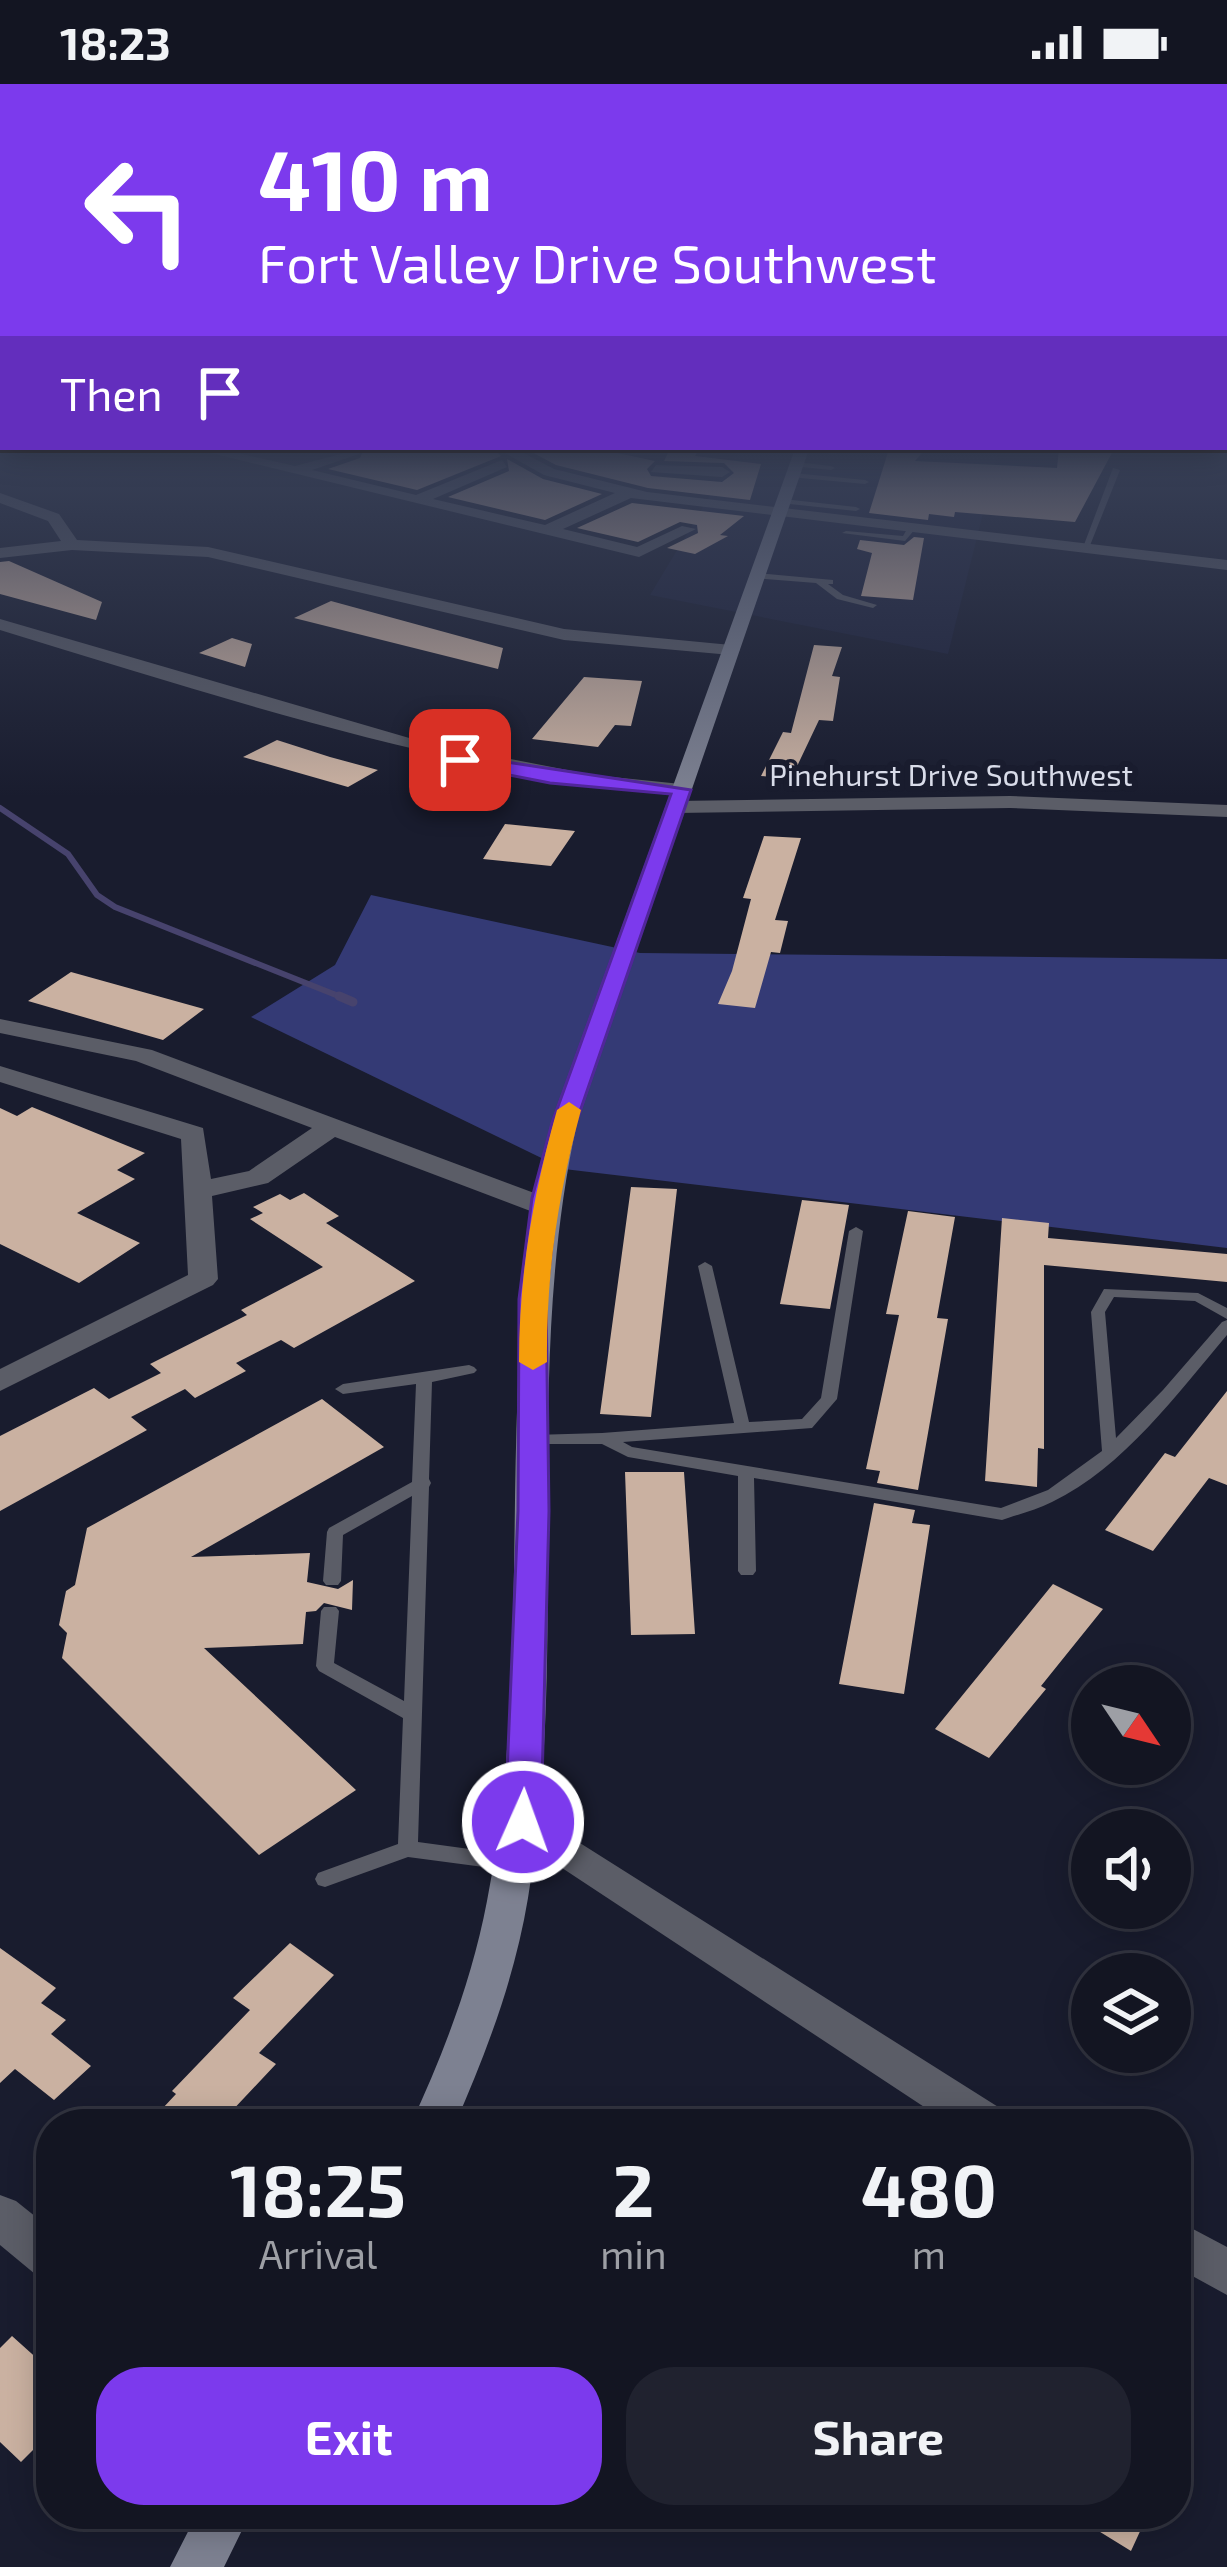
<!DOCTYPE html>
<style>
body{margin:0;font-family:"Exo 2",sans-serif;background:#20222f;color:#f1f3f6;height:100vh;display:flex;flex-direction:column;font-size:45px;white-space:nowrap}
*{box-sizing:border-box;margin:0}
p{font-size:39px;color:#9d9fa5}
.icon{flex:none;width:66px;height:66px;fill:none;stroke:currentColor;stroke-width:2;stroke-linecap:round;stroke-linejoin:round}
.map{position:relative;flex:1;overflow:hidden}
.details{position:absolute;left:36px;top:2025px;width:1155px;height:420px;display:flex;flex-direction:column;background:#131522;border-radius:48px;box-shadow:0 6px 30px #0003,0 0 0 3px #323440}
.details>*{flex:none}
.hud{position:absolute;left:0px;top:0px;width:1227px;height:366px;box-shadow:0 6px 30px #0003,0 0 0 3px #323440;background:#7c3aed;color:#fff;overflow:hidden}
.needle{width:78px;rotate:125deg}
.fabs{position:absolute;left:1071px;top:1581px;display:grid;gap:24px}
.fabs a{display:grid;place-items:center;width:120px;height:120px;border-radius:50%;background:#131522;box-shadow:0 6px 30px #0003,0 0 0 3px #323440;font-size:60px}
.pin{position:absolute;display:grid;place-items:center;width:102px;height:102px;color:#fff;margin:-51px;border-radius:24px;box-shadow:0 6px 18px #0006}
.me{position:absolute;width:132px;margin:-66px;rotate:2deg;stroke-linejoin:round;filter:drop-shadow(0 0 9px #0008)}
.turn{display:flex;align-items:center;gap:42px;height:252px;padding:0 60px;font-size:54px}
.turn .icon{width:156px;height:156px;stroke-width:2.5}
.turn b{display:block;font-size:84px;line-height:102px}
.then{display:flex;align-items:center;height:114px;padding:0 60px;background:#0003;gap:24px;font-size:45px}
.eta{display:flex;justify-content:space-evenly;align-items:center;height:204px;text-align:center}
.eta b{font-size:72px;font-weight:700;line-height:84px}
.primary-button{display:flex;gap:24px;margin-top:auto;padding:24px 60px}
.primary-button a{flex:1;height:138px;border-radius:48px;background:#7c3aed;color:#fff;font-size:48px;font-weight:700;line-height:138px;text-align:center}
.primary-button a+a{background:#20222f;color:#f1f3f6}
.status{display:flex;justify-content:space-between;align-items:center;height:84px;padding:0 60px;background:#131522;direction:ltr}
.status svg{height:33px;fill:currentColor}
.map>svg:first-child{display:block}
</style>
<div class="status"><b>18:23</b><svg viewBox="0 0 49 12"><path d="M0 12V9h3v3zM5 12V6h3v6zM10 12V3h3v9zM15 12V0h3v12zM26 1h20v11H26zM47 4h2v5h-2z"/></svg></div>
<div class="map">
<svg width="1227" height="2483" viewBox="0 0 1227 2483">
<rect width="100%" height="100%" fill="#191c2e"/>
<path fill="#1e223b" d="M738,365H999L948,570L650,511Z"/>
<path fill="#343a75" d="M371,811L640,869L1227,875V1164L564,1085L251,933L335,881Z"/>
<g fill="none" stroke-linecap="round" stroke-linejoin="round">
<path stroke="#47436d" stroke-width="6" d="M0,724L68,770L97,811L115,823L346,915"/>
<path stroke="#47436d" stroke-width="9" d="M339,912L353,918"/>
</g>
<path fill="#cab1a1" d="M364,365H494L501,372L417,406L328,385L360,374Z
M526,365H598L655,377L647,385L651,392L722,398L734,389L724,379L664,377L670,365H699L695,372L761,380L750,416L648,404L556,381Z
M889,365H925L915,377L1057,384L1059,365H1114L1075,438L955,428L954,433L929,430L928,436L869,429Z
M507,375L543,395L602,410L545,436L448,413L509,387Z
M632,419L744,432L720,451L728,452L695,470L667,464L698,449L697,441L680,438L638,458L577,444Z
M914,453L924,454L913,516L861,512L872,469L857,465L860,456L904,461Z
M9,477L102,518L96,536L0,510V478Z
M331,517L503,564L498,585L294,534Z
M232,554L252,560L245,583L199,569Z
M814,561L842,563L832,592L840,593L833,637L819,636L791,695L761,692L783,648L791,649Z
M584,593L642,597L631,642L615,641L598,663L532,655Z
M277,656L330,673L378,686L348,703L243,673Z
M505,740L575,747L551,782L483,775Z
M764,752L801,754L775,836L788,837L780,869L771,868L755,924L718,920L732,887L751,815L743,814Z
M71,888L204,925L163,956L28,917Z
M32,1023L145,1069L117,1086L135,1095L77,1129L140,1159L79,1199L0,1160V1024L17,1032Z
M631,1103L677,1105L651,1333L600,1330Z
M304,1109L339,1132L326,1139L415,1197L294,1264L281,1256L236,1279L246,1287L195,1314L185,1305L131,1333L147,1346L0,1427V1352L94,1304L109,1315L161,1289L150,1280L247,1231L241,1226L323,1183L250,1135L263,1129L253,1123L280,1110L290,1116Z
M802,1116L849,1121L830,1225L780,1220Z
M908,1127L955,1133L937,1234L948,1235L918,1406L877,1399L880,1387L866,1385L899,1231L886,1230Z
M1002,1134L1049,1139L1048,1154L1227,1170V1198L1044,1181V1365L1038,1364L1037,1403L985,1397Z
M1227,1307V1401L1209,1394L1153,1467L1105,1446L1165,1369L1175,1373Z
M322,1315L384,1363L191,1473L310,1469L307,1498L338,1505L353,1496L352,1526L324,1519L316,1527L306,1528L303,1560L204,1564L356,1706L259,1771L62,1574L67,1549L59,1541L66,1507L75,1501L87,1444Z
M625,1388H684L695,1550L631,1551Z
M874,1419L915,1426L912,1439L930,1441L904,1610L839,1600Z
M1053,1500L1103,1525L1041,1602L1046,1605L989,1674L935,1645Z
M290,1859L334,1891L259,1969L276,1980L229,2030L218,2040L203,2032L196,2040H184L162,2025L176,2010L172,2007L250,1926L233,1914Z
M0,1864L56,1904L41,1919L66,1936L51,1950L91,1982L54,2016L15,1985L0,1999Z
M12,2252L51,2287V2348L21,2378L0,2358V2264Z
M1071,2430H1148L1131,2467Z"/>
<g fill="none" stroke-linecap="round" stroke-linejoin="round">
<path fill="#5b5d67" fill-rule="evenodd" d="M800,365H826L838,368L834,370Z
M796,378L831,382L835,384L831,386L793,382Z
M1113,384L1120,386L1089,464L1082,466Z
M793,389L865,396L869,398L865,400L790,393Z
M783,415L856,423L860,425L856,427L780,419Z
M909,442L916,444L905,457L842,449L846,447L903,452Z
M757,489L833,496V500H828L843,511L877,521L873,524L837,515L816,499L754,494V490Z
M856,1143L863,1147L837,1315L812,1344L623,1358L632,1363L1001,1424L1048,1406L1102,1367L1091,1228L1104,1205L1198,1209L1227,1224V1235L1195,1217L1114,1213L1105,1228L1116,1354L1163,1306L1222,1238L1227,1236V1251C1177,1310 1124,1383 1052,1418C1038,1425 1023,1429 1008,1434L1002,1436L754,1394L756,1487L753,1491H741L738,1487V1392L628,1373L602,1360H527L525,1356L527,1352L533,1351L602,1349L734,1339L698,1182L705,1178L712,1182L749,1338L802,1335L821,1314L849,1147Z
M469,1281L474,1283L477,1286L474,1289L432,1298L429,1395L431,1399L429,1403L418,1758L514,1771L521,1773L524,1779L521,1785L514,1787L408,1773L325,1803L318,1801L315,1795L318,1789L398,1760L403,1634L319,1587L316,1582L321,1527L324,1523H336L339,1527L334,1579L404,1617L412,1412L343,1451L341,1497L338,1501H326L323,1497L327,1448L329,1444L412,1398L416,1300L343,1310L335,1305L343,1300Z"/>
<path fill="#5b5d67" fill-rule="evenodd" d="M194,365H220L295,382L360,365L359,370L312,386L416,411L502,376L507,383L433,415L545,441L615,409L544,391L498,365H516L554,385L647,408L1227,476V486L631,414L563,445L637,463L682,442L696,445L639,473Z
M656,381L722,383L730,388L722,393L651,388Z
M0,409L59,430L77,456L208,463L564,545L731,561L740,566L731,571L564,556L208,473L72,466L0,474V464L61,457L48,437L0,419Z
M0,535L423,658L593,691L681,700L691,706L681,712C446,687 225,615 0,546Z
M1010,712L1227,721V733L1010,724L676,729L666,723L676,717Z
M0,935L152,966L553,1116L557,1122L543,1130L533,1128L335,1053L268,1099L212,1112L218,1195L213,1201L0,1307V1285L188,1191L181,1055L0,998V982L203,1044L211,1095L249,1087L312,1044L136,977L0,949Z
M523,1723L1003,2026L1009,2040H950L509,1749L504,1738L509,1727Z
M0,2111L16,2117L51,2145V2196L35,2190L0,2161Z
M1176,2136L1227,2163V2211L1176,2183Z"/>
<path fill="#7d8191" fill-rule="evenodd" d="M795,365H809L577,1039C521,1293 571,1557 528,1814C515,1893 487,1967 455,2040H411C444,1968 472,1896 487,1817C538,1560 489,1294 551,1039Z
M197,2430H250L224,2483H170Z"/>
</g>
<linearGradient id="sky" x2="0" y2="1"><stop stop-color="#0e0f19"/><stop offset="0.51" stop-color="#384057"/><stop offset="1" stop-color="#384057" stop-opacity="0"/></linearGradient>
<rect width="1227" height="713" fill="url(#sky)"/>
<path fill="#7c3aed" stroke="#51269a" stroke-width="3" d="M460,671L691,706L576,1039L557,1114L546,1215L549,1427L541,1738L535,1748H510L505,1738L518,1427L519,1215L532,1114L552,1039L671,710L550,699L454,680V672Z"/>
<path fill="#f59e0b" d="M569,1018L581,1026C558,1110 546,1190 547,1278L533,1286L519,1278C519,1190 533,1110 557,1026Z"/>
<g text-anchor="middle" stroke-width="12" stroke-linejoin="round" paint-order="stroke">
<g font-size="30" fill="#d9dce9" stroke="#191c2e">
<text x="951" y="702">Pinehurst Drive Southwest</text>
</g>
</g>
</svg>
<div class="fabs">
<a><svg class="needle" viewBox="-14 -14 28 28"><path d="M0-13l5 13h-10z" fill="#e53935"/><path d="M0 13l5-13h-10z" fill="#9d9fa5"/></svg></a>
<a><svg class="icon" aria-label="sound" viewBox="0 0 24 24"><path d="M4 9h4l5-4v14l-5-4H4zM17 9q2 3 0 6"/></svg></a>
<a><svg class="icon" aria-label="layers" viewBox="0 0 24 24"><path d="M12 4l9 5-9 5-9-5zM3 14l9 5 9-5"/></svg></a>
</div>
<div class="pin" style="left:460px;top:676px;background:#d93025"><svg class="icon" aria-label="arrive" viewBox="0 0 24 24"><path d="M6 21V4h12l-3 4 3 4H6"/></svg></div>
<svg class="me" style="left:523px;top:1738px" viewBox="-20 -20 40 40"><circle r="17" fill="#7c3aed" stroke="#fff" stroke-width="3"/><path d="M0-11L8 9 0 5-8 9z" fill="#fff"/></svg>
<div class="hud">
<div class="turn"><svg class="icon" aria-label="left" viewBox="0 0 24 24"><path d="M17 20v-9H6M10 6l-5 5 5 5"/></svg><div><b>410 m</b>Fort Valley Drive Southwest</div></div>
<div class="then">Then<svg class="icon" aria-label="arrive" viewBox="0 0 24 24"><path d="M6 21V4h12l-3 4 3 4H6"/></svg></div>
</div>
<section class="details">
<div class="eta">
<div><b>18:25</b><p>Arrival</p></div>
<div><b>2</b><p>min</p></div>
<div><b>480</b><p>m</p></div>
</div>
<div class="primary-button"><a>Exit</a><a>Share</a></div>
</section>
</div>
